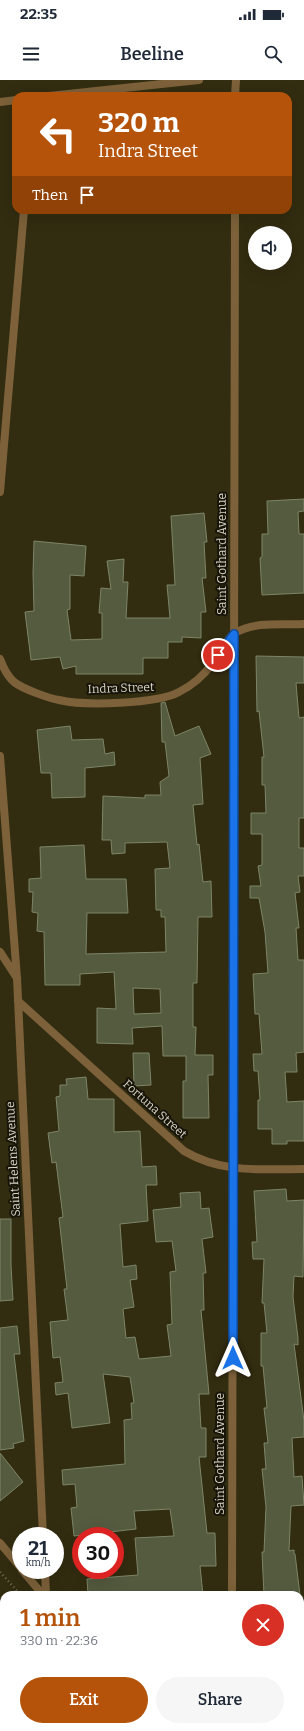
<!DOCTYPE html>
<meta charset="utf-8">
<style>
body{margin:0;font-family:Bitter,serif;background:#f6f6f7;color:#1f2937;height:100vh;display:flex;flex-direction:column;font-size:15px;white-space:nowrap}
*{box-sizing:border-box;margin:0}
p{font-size:13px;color:#747a83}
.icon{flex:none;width:22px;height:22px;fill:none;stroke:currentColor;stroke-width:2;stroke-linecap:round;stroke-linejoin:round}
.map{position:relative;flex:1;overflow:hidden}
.panel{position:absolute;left:0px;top:1511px;width:304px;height:140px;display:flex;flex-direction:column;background:#fff;border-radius:12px 12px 0 0;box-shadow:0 4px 16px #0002}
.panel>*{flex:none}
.banner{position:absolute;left:12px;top:12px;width:280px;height:122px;border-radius:12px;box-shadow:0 4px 16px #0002;background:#b45309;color:#fff;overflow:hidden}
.fabs{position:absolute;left:248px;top:146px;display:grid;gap:8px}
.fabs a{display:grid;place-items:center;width:44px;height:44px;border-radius:50%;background:#fff;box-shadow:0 4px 16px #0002;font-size:20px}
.speed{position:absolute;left:12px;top:1447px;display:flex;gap:8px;font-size:20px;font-weight:700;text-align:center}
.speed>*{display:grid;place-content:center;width:52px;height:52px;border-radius:50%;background:#fff;box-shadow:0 4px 16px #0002;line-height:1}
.speed small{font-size:10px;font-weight:400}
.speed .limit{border:6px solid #d22;background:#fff;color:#111}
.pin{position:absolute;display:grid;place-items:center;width:34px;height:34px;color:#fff;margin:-17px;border:2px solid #fff;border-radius:50%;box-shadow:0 1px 4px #0007}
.me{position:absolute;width:44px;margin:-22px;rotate:0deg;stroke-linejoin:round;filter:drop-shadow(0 0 3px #0008)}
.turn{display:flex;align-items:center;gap:14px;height:84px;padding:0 20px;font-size:18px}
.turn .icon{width:52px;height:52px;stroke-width:2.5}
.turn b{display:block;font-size:28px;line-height:34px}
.then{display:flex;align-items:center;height:38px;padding:0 20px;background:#0003;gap:8px;font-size:15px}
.round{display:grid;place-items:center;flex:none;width:42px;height:42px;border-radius:21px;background:#f6f6f7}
.headline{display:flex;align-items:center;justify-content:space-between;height:68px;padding:0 20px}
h1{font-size:24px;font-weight:600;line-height:30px;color:#b45309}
.cta{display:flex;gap:8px;margin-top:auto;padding:8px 20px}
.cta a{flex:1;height:46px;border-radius:24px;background:#b45309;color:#fff;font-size:16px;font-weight:600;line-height:46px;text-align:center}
.cta a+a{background:#f6f6f7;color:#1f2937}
.status{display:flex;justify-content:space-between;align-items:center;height:28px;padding:0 20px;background:#fff;direction:ltr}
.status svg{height:11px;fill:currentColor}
header{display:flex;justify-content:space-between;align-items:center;height:52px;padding:0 20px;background:#fff;font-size:18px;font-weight:600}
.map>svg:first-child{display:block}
</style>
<div class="status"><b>22:35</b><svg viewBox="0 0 49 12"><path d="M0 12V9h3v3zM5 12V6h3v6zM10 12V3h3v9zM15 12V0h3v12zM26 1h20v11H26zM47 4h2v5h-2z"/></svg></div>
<header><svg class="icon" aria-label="menu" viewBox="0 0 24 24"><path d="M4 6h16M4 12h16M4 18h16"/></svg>Beeline<svg class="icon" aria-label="search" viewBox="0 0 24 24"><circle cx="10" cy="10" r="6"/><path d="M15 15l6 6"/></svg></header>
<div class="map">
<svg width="304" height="1651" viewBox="0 0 304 1651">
<rect width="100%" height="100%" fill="#322c10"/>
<path fill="#545b3f" stroke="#7d8568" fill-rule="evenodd" d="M304,419V431L298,432L299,454H304V513L262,515L260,478L262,477V454H268L267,421Z
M204,433L207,462H204L206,498H202L206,532H201V558L182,557V562H168V578H143V594H76V586L63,589L60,577L31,580L25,532L34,531L33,493L34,461L86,466L84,496L70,495V529L67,530L71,560L102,559V533H99L101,508L111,509L107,481L124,479L123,502H128L126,538H170L167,505H175L171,436Z
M256,576L304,577V603H296L299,638L304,637V738H299V768H304V796H298L300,812L295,813L299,848H296L298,880H304V972L296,973L297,992H285L287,1022L304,1021V1061H287V1064H272V1049H258V1020H260L258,991H254L253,974H262L259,934H255L253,894L268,893L265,852L259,818H250V806H261L258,786L262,785V754H251V733H266L265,705H262V677H264L259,631L257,632Z
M165,622L175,656L199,646L211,674L200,678L203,724L193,725L197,765L199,764L203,802L211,801L212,837H198L197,903H193V947H196L195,975H213V995H208L209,1038H183V1001H186V976H163L162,946L132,948L133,964L97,963V928L116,929L114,892L80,894V905H45L44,852L37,851L38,833L32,832L33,812H29V799L41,798L40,767L84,765L86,799H126L128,833H87L86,874L166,872L165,837H161V830H156L155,789L170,788L167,762L125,763V773L112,774L111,760H102L103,716L145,718V715H161L160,702L169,696L165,662H162L161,623ZM133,908L160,909L161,933L134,934Z
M70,646L72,660L103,659L105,674L114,672L115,685L85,688V717L52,718L51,693H41L37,650Z
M133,973H149L151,1005L134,1006Z
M86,997L88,1019H114V1052L140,1051L142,1087L156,1086L157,1105H146L148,1141L120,1144L123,1187L136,1185L137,1199L130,1200L134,1227L123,1229L126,1258L135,1257L139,1279L171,1276L167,1245L172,1244L170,1192L176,1191L172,1161L156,1162L153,1130L181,1127L180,1113L200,1112L201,1129L209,1128L213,1157L202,1159L206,1193H203L204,1230H201L209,1314H199L201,1348H206V1377H199L207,1453H215L216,1486H200L203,1515H88L87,1499L138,1495L135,1458L174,1456L170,1429L134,1431L136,1449L74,1456L71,1428L77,1427L75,1404L63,1405L62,1390L125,1384L124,1340L132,1339L131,1323H134L130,1297L103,1294L110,1343L72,1348L68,1313L56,1315L55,1303L63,1302L60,1277L53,1278L50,1242L68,1240L64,1209H67L59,1138L63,1137L56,1082L52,1083L48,1053L59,1051L56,1017L60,1016V1005H67L66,999Z
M286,1109L287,1121L304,1120L303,1197L294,1196L293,1217L298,1258V1265L294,1264L304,1341V1357L292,1358L294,1397L302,1396L304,1425L291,1426L289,1471L294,1470V1474H295L300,1515H264L262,1472H264L266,1427L262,1389H266L264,1363H268L264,1328H267L263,1286H261V1253H267L264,1223H262L264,1179H253L252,1162H257L254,1111Z
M0,1139H11V1185L13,1220L0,1221Z
M17,1246L20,1274H14L24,1361L13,1364L14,1368L0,1370V1248Z
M0,1373L23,1402L0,1421Z"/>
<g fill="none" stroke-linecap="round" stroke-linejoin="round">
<path stroke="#746f57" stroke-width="2.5" stroke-dasharray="1 3" stroke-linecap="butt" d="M0,1492L21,1515
M131,1647L134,1651"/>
<path stroke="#7c613a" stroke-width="8" d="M49,16L199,0
M235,16L236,0
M0,22L16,20
M0,412L24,130
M0,579C3,587 7,596 14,602C23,609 48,618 59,620C84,626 157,624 179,612C191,606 204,595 212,584C217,577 228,557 235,553C256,541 282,545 304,544
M0,676L17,898L43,1456
M0,872L17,898
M18,921L184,1071C223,1094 261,1089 304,1089
M0,1463L21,1488
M22,1490L43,1515
M45,1490L46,1515
M232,1515L235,130
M94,1647L95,1651
M158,1647L162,1651
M232,1651V1647"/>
</g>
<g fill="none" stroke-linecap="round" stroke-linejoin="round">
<defs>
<path id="route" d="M218,575L234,554L233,1278"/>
</defs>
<use href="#route" stroke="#114b97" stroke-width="10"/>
<use href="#route" stroke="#1a73e8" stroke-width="7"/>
</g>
<g text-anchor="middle" stroke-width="4" stroke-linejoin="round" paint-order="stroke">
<g font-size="12" fill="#d7d4c3" stroke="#171409">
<text transform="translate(222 474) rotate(-90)" y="4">Saint Gothard Avenue</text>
<text transform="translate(121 608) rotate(-2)" y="4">Indra Street</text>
<text transform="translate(155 1029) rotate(42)" y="4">Fortuna Street</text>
<text transform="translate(13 1079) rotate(-93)" y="4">Saint Helens Avenue</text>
<text transform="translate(220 1374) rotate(-90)" y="4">Saint Gothard Avenue</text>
</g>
</g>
</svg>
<div class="fabs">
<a><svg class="icon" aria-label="sound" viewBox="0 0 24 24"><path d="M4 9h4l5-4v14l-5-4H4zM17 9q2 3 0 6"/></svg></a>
</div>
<div class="speed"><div>21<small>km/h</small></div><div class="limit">30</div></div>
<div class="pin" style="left:218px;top:575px;background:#d93025"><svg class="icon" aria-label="arrive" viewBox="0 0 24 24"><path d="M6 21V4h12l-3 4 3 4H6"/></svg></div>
<svg class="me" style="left:233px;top:1278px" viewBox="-20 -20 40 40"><path d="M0-17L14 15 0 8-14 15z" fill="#1a73e8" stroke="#fff" stroke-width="4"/></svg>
<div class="banner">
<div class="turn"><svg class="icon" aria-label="left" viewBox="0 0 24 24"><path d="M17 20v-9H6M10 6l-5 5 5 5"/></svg><div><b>320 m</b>Indra Street</div></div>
<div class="then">Then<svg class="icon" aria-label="arrive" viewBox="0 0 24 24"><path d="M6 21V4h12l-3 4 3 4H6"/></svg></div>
</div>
<section class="panel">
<div class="headline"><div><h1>1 min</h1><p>330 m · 22:36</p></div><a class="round" style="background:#d93025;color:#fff"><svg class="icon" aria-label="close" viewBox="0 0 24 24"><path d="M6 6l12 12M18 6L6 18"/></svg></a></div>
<div class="cta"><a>Exit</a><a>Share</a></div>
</section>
</div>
